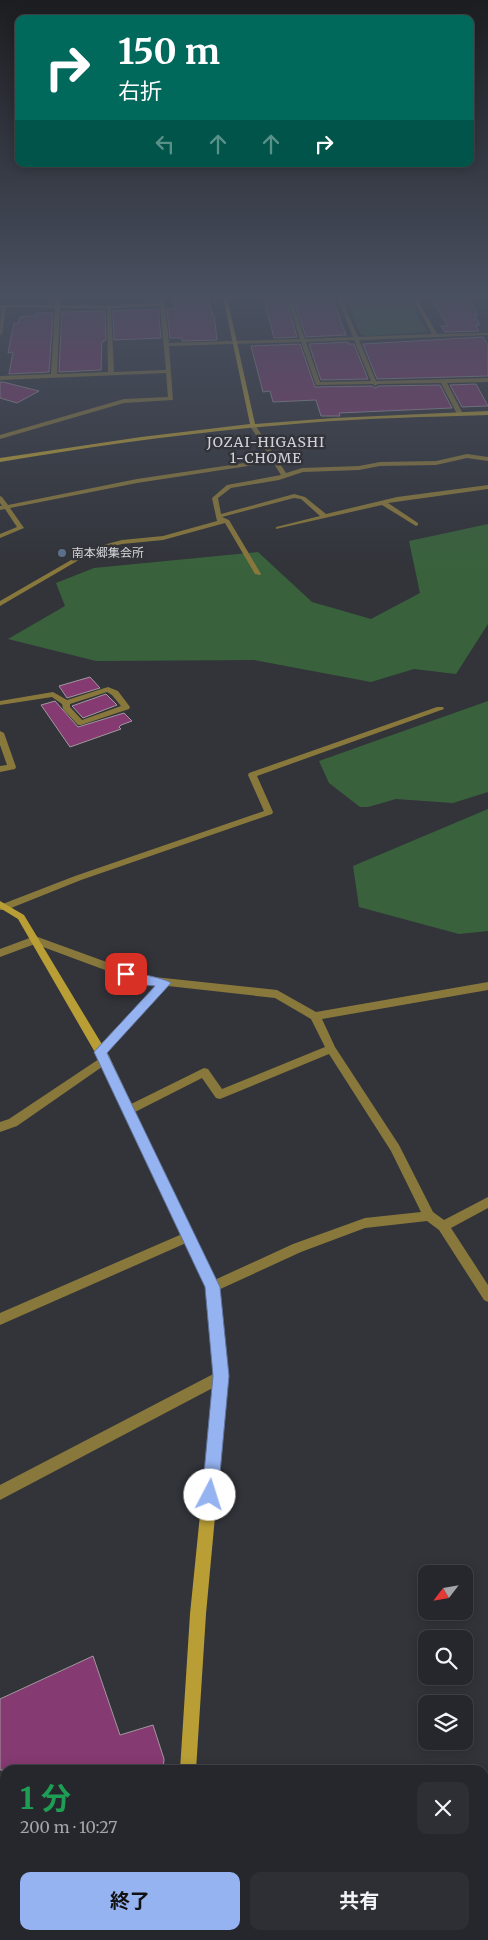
<!DOCTYPE html>
<html lang="ja">
<meta charset="utf-8">
<style>
body{margin:0;font-family:Merriweather,"Noto Sans JP",serif;background:#2e2f34;color:#f1f3f6;height:100vh;display:flex;flex-direction:column;font-size:19px;white-space:nowrap}
*{box-sizing:border-box;margin:0}
p{font-size:16px;color:#a4a5a9}
.icon{flex:none;width:28px;height:28px;fill:none;stroke:currentColor;stroke-width:2;stroke-linecap:round;stroke-linejoin:round}
.map{position:relative;flex:1;overflow:hidden}
.side{position:absolute;left:0px;top:1765px;width:489px;height:175px;display:flex;flex-direction:column;background:#26272c;border-radius:15px 15px 0 0;box-shadow:0 2px 12px #0003,0 0 0 1px #424448}
.side>*{flex:none}
.banner{position:absolute;left:15px;top:15px;width:459px;height:152px;border-radius:10px;box-shadow:0 2px 12px #0003,0 0 0 1px #424448;background:#00695c;color:#fff;overflow:hidden}
.needle{width:32px;rotate:239deg}
.controls{position:absolute;left:418px;top:1565px;display:grid;gap:10px}
.controls a{display:grid;place-items:center;width:55px;height:55px;border-radius:10px;background:#26272c;box-shadow:0 2px 12px #0003,0 0 0 1px #424448;font-size:25px}
.pin{position:absolute;display:grid;place-items:center;width:42px;height:42px;color:#fff;margin:-21px;border-radius:10px;box-shadow:0 2px 8px #0006}
.me{position:absolute;width:55px;margin:-28px;rotate:5deg;stroke-linejoin:round;filter:drop-shadow(0 0 4px #0008)}
.turn{display:flex;align-items:center;gap:18px;height:105px;padding:0 20px;font-size:22px}
.turn .icon{width:65px;height:65px;stroke-width:2.5}
.turn b{display:block;font-size:35px;line-height:42px}
.lanes{display:flex;align-items:center;height:48px;padding:0 20px;background:#0003;justify-content:center;gap:25px;direction:ltr}
.lanes .off{opacity:.35}
.round{display:grid;place-items:center;flex:none;width:52px;height:52px;border-radius:10px;background:#2e2f34}
.head{display:flex;align-items:center;justify-content:space-between;height:85px;padding:0 20px}
h1{font-size:30px;font-weight:700;line-height:38px;color:#1e9e55}
.cta{display:flex;gap:10px;margin-top:auto;padding:10px 20px}
.cta a{flex:1;height:58px;border-radius:10px;background:#95b2f1;color:#111;font-size:20px;font-weight:700;line-height:58px;text-align:center}
.cta a+a{background:#2e2f34;color:#f1f3f6}
.map>svg:first-child{display:block}
</style>
<div class="map">
<svg width="488" height="1940" viewBox="0 0 488 1940">
<rect width="100%" height="100%" fill="#32343a"/>
<path fill="#39623c" d="M345,297H408L427,332L365,336L360,334Z
M488,524V624L456,674L414,669L371,682L254,660L96,661L8,639L65,606L56,583L94,568L258,552L312,602L371,619L420,593L409,541Z
M488,701V792L453,803L396,799L368,807H360L329,783L319,761Z
M488,809V931L459,934L359,907L353,866Z"/>
<path fill="#853a71" stroke="#a1999e" d="M174,297H208L212,315H214L217,340L182,341V338H170L167,309H175Z
M285,297L297,337L274,338L264,298Z
M293,297H332L346,335L306,337Z
M469,300L478,315H474L480,325H475L479,331L445,332L441,326H448L433,302Z
M158,309L161,338L114,340L113,311Z
M105,311L106,340L102,342L101,370L59,372L62,312Z
M36,313H53L49,372L9,374L13,352L8,353L14,323H18L20,317L36,316Z
M483,337L488,345V376L377,379L363,344Z
M348,342L349,344H354L368,379L321,380L309,344Z
M300,344L315,387L372,386L375,388L379,386L440,385L452,408L339,413L340,416H321L316,400L273,402L270,391L263,392L251,346Z
M0,382H3L39,391L17,403L0,398Z
M476,384L488,406L462,407L450,385Z
M90,677L100,688L67,698L59,686Z
M106,694L117,705L83,718L72,706Z
M55,701L78,727L124,713L132,721L121,725L119,727L121,729L70,747L41,705Z
M93,1656L120,1735L153,1725L164,1759L163,1770H0V1699Z"/>
<g fill="none" stroke-linecap="round" stroke-linejoin="round">
<path fill="#89783c" fill-rule="evenodd" d="M56,297H60V305L109,306L160,303V297H164L169,343L300,339L287,297H291L305,339L353,337L337,297H341L358,337L432,334L412,297H416L437,334L488,333V335L359,340L376,381L488,378V382L447,383L463,414L460,416L457,414L441,383L378,384L375,386L373,384L316,385L301,342L169,346L173,400L124,403L0,439V435L124,399L168,397L166,373L0,380V376L51,374L55,308L6,307L2,334L0,335L1,307H0V305H55ZM160,306L166,370L114,372L111,308ZM60,308H107L108,372L57,374ZM354,340L371,381L320,382L306,342Z
M253,424L256,426L286,473L302,468L359,466L380,462L436,461L467,454L488,457V461L467,458L436,465L380,466L359,470L303,472L279,480L231,488L218,498L221,514L294,494L305,497L326,514L397,497L488,485V489L388,503L418,523V525L416,526L382,505L276,529V527L320,516L301,499L294,498L222,517L229,520L261,574L260,575L255,574L225,523L163,540L122,544L96,550L0,606V601L92,548L122,540L163,536L217,521L212,498L227,485L281,475L273,462L137,483L10,508L24,528L0,538V534L17,527L5,509L0,510V506H2L0,503V496L2,497L8,505L137,479L271,459L250,426Z
M108,687L118,691L130,707L129,709L81,725H78L63,709L62,704L52,697L0,705V701L53,692L67,700ZM107,692L112,695L121,706L82,720L70,707V704Z
M437,707H443L444,709L257,776L273,812L272,814L81,880L6,910H0V905L75,876L264,811L248,775L249,773Z
M0,731L4,733L16,767L15,769L0,772V766L7,765L0,745Z
M35,936L145,976L277,990L316,1012L488,982V990L322,1019L335,1047L399,1145L433,1212L444,1220L488,1197V1208L451,1228L488,1285V1302L484,1300L439,1230L427,1221L365,1228L301,1252L216,1291L212,1293L208,1291L206,1287L208,1283L293,1244L365,1218L421,1212L391,1151L329,1054L220,1099L216,1098L202,1078L133,1113L129,1115L125,1113L123,1110L125,1107L204,1068L208,1069L222,1089L325,1047L311,1019L275,998L168,986L104,1055H96L95,1052L96,1049L157,985L140,983L35,944L0,957V949Z
M105,1055L109,1056L110,1059L109,1062L17,1126L0,1132V1122L9,1119Z
M189,1231L193,1232L195,1236L193,1240L0,1325V1313Z
M221,1370L226,1371L228,1376L226,1381L0,1500V1485Z"/>
<path fill="#b99e35" fill-rule="evenodd" d="M223,297H227L255,424L334,418L488,411V415C427,417 366,418 306,423C203,431 101,445 0,462V458L141,437L250,424Z
M0,901L24,915L109,1056L218,1287L228,1376L206,1614L196,1770H180L190,1614L214,1376L206,1287L100,1061L18,919L0,908Z
M162,1935H180L179,1940H161Z"/>
</g>
<linearGradient id="sky" x2="0" y2="1"><stop stop-color="#1c1d20"/><stop offset="0.52" stop-color="#495060"/><stop offset="1" stop-color="#495060" stop-opacity="0"/></linearGradient>
<rect width="488" height="568" fill="url(#sky)"/>
<path fill="#95b2f1" stroke="#61749d" d="M126,970C135,973 168,979 171,983L107,1053L220,1287L229,1376L218,1495L215,1501L210,1503L204,1501L202,1495L213,1376L205,1287L94,1052L155,986L144,985L122,977L121,974Z"/>
<circle fill="#5c6f8a" stroke="#32343a" stroke-width="2" cx="62" cy="553" r="5"/>
<g text-anchor="middle" stroke-width="5" stroke-linejoin="round" paint-order="stroke">
<g font-size="12" fill="#d4d5d9" stroke="#32343a" text-anchor="start">
<text x="72" y="557">南本郷集会所</text>
</g>
<g font-size="14" letter-spacing="1" fill="#d1d3db" stroke="#32343a">
<text x="266" y="447">JOZAI-HIGASHI<tspan x="266" dy="16">1-CHOME</tspan></text>
</g>
</g>
</svg>
<div class="controls">
<a><svg class="needle" viewBox="-14 -14 28 28"><path d="M0-13l5 13h-10z" fill="#e53935"/><path d="M0 13l5-13h-10z" fill="#a4a5a9"/></svg></a>
<a><svg class="icon" aria-label="search" viewBox="0 0 24 24"><circle cx="10" cy="10" r="6"/><path d="M15 15l6 6"/></svg></a>
<a><svg class="icon" aria-label="layers" viewBox="0 0 24 24"><path d="M12 4l9 5-9 5-9-5zM3 14l9 5 9-5"/></svg></a>
</div>
<div class="pin" style="left:126px;top:974px;background:#d93025"><svg class="icon" aria-label="arrive" viewBox="0 0 24 24"><path d="M6 21V4h12l-3 4 3 4H6"/></svg></div>
<svg class="me" style="left:210px;top:1495px" viewBox="-20 -20 40 40"><circle r="19" fill="#fff"/><path d="M0-13L10 11 0 6-10 11z" fill="#95b2f1"/></svg>
<div class="banner">
<div class="turn"><svg class="icon" aria-label="right" viewBox="0 0 24 24"><path d="M7 20v-9h11M14 6l5 5-5 5"/></svg><div><b>150 m</b>右折</div></div>
<div class="lanes"><svg class="icon off" aria-label="left" viewBox="0 0 24 24"><path d="M17 20v-9H6M10 6l-5 5 5 5"/></svg><svg class="icon off" aria-label="ahead" viewBox="0 0 24 24"><path d="M12 20V5M6 11l6-6 6 6"/></svg><svg class="icon off" aria-label="ahead" viewBox="0 0 24 24"><path d="M12 20V5M6 11l6-6 6 6"/></svg><svg class="icon" aria-label="right" viewBox="0 0 24 24"><path d="M7 20v-9h11M14 6l5 5-5 5"/></svg></div>
</div>
<section class="side">
<div class="head"><div><h1>1 分</h1><p>200 m · 10:27</p></div><a class="round"><svg class="icon" aria-label="close" viewBox="0 0 24 24"><path d="M6 6l12 12M18 6L6 18"/></svg></a></div>
<div class="cta"><a>終了</a><a>共有</a></div>
</section>
</div>
